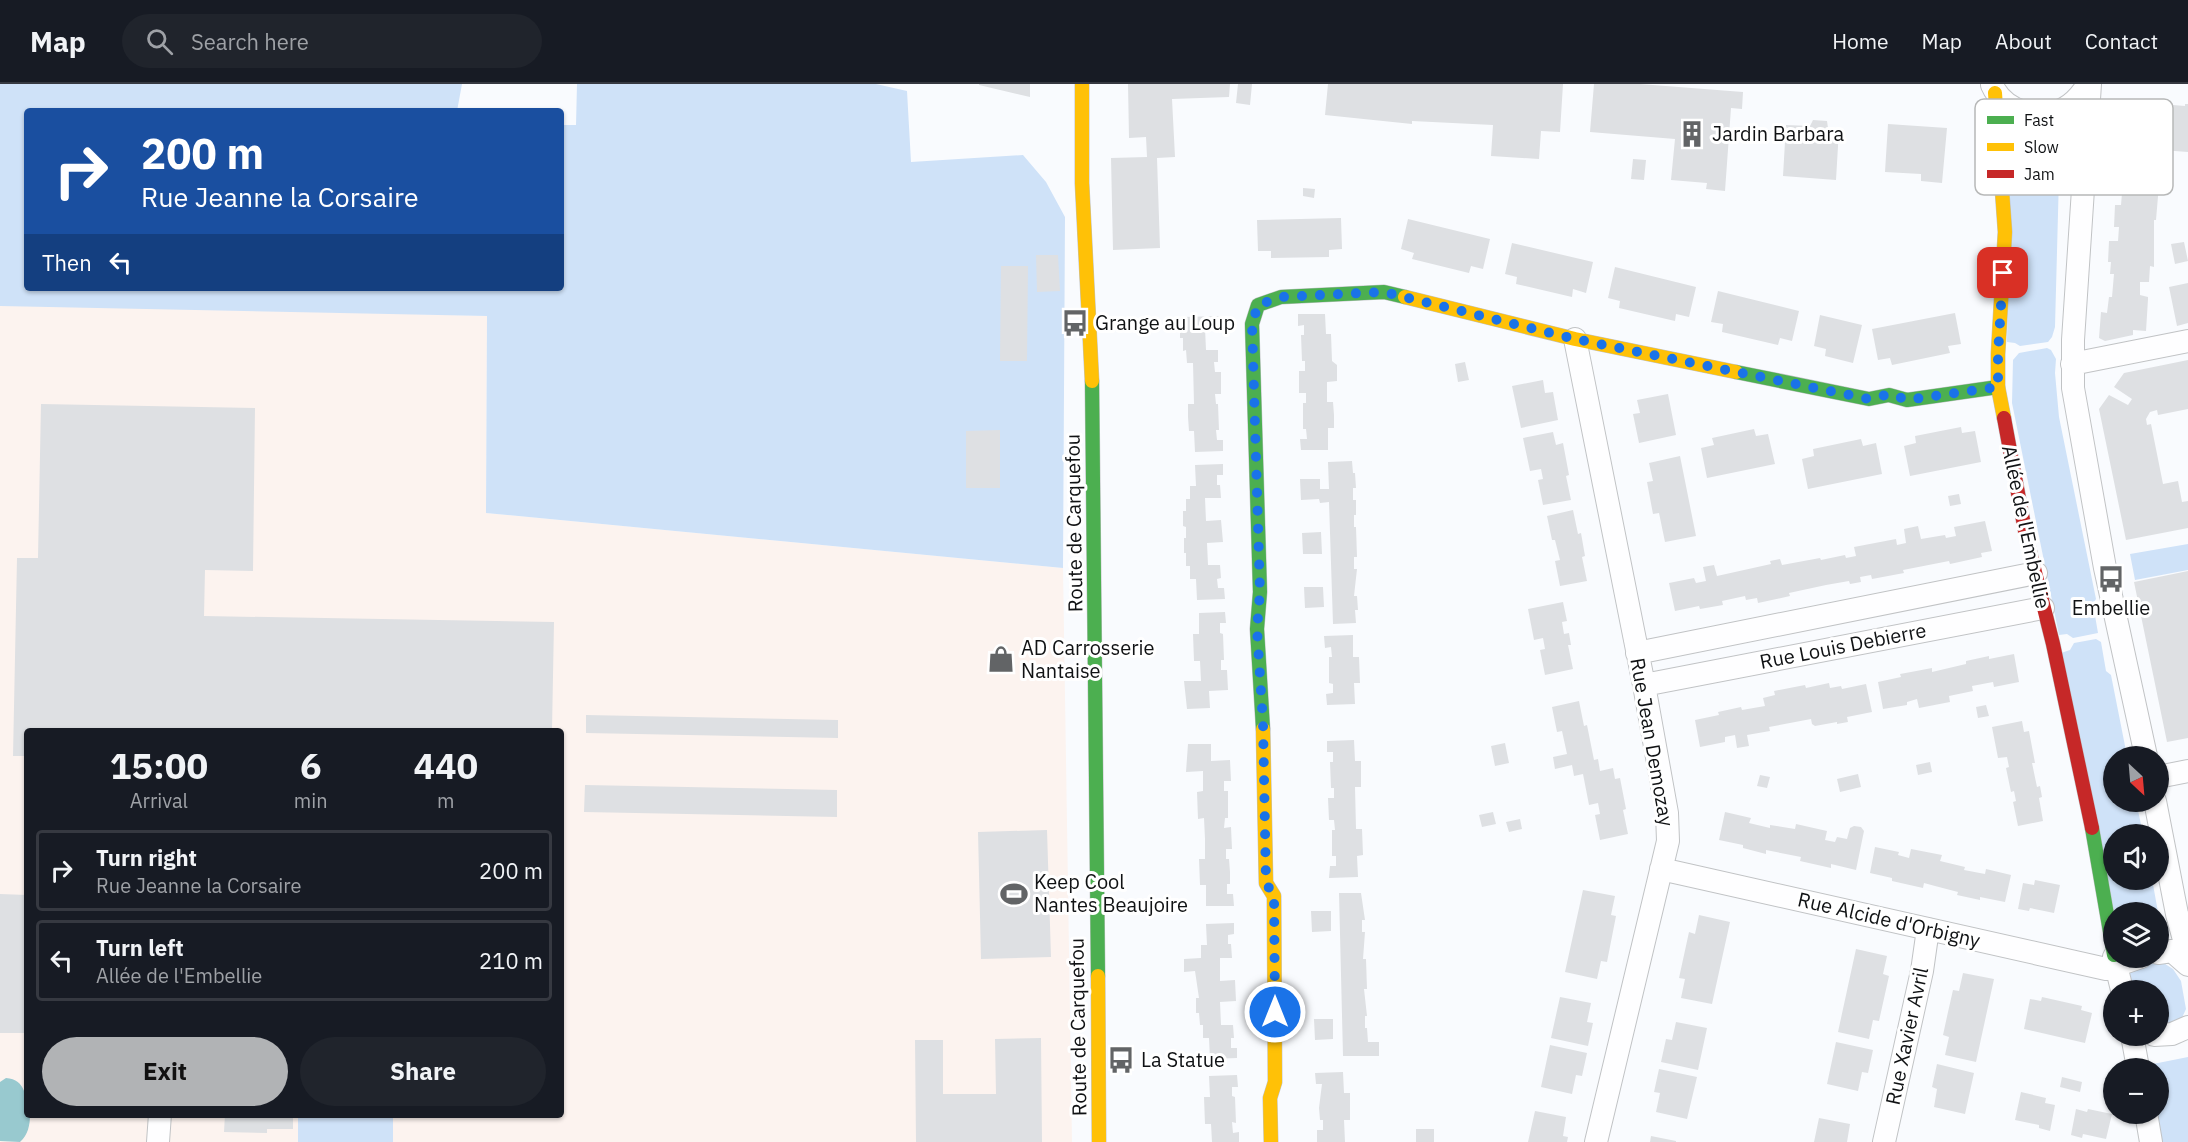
<!DOCTYPE html>
<meta charset="utf-8">
<style>
body{margin:0;font-family:"IBM Plex Sans",sans-serif;background:#20242c;color:#f1f3f6;height:100vh;display:flex;flex-direction:column;font-size:22px;white-space:nowrap}
*{box-sizing:border-box;margin:0}
p{font-size:20px;color:#9ea1a6}
.icon{flex:none;width:33px;height:33px;fill:none;stroke:currentColor;stroke-width:2;stroke-linecap:round;stroke-linejoin:round}
.map{position:relative;flex:1;overflow:hidden}
.sheet{position:absolute;left:24px;top:644px;width:540px;height:390px;display:flex;flex-direction:column;background:#171b24;border-radius:6px;box-shadow:0 2px 4px #0004}
.sheet>*{flex:none}
.top-card{position:absolute;left:24px;top:24px;width:540px;height:183px;border-radius:6px;box-shadow:0 2px 4px #0004;background:#1a4fa0;color:#fff;overflow:hidden}
.needle{width:39px;rotate:154deg}
.controls{position:absolute;left:2103px;top:662px;display:grid;gap:12px}
.controls a{display:grid;place-items:center;width:66px;height:66px;border-radius:50%;background:#171b24;box-shadow:0 2px 4px #0004;font-size:30px}
.pin{position:absolute;display:grid;place-items:center;width:51px;height:51px;color:#fff;margin:-26px;border-radius:12px;box-shadow:0 3px 9px #0006}
.me{position:absolute;width:66px;margin:-33px;rotate:0deg;stroke-linejoin:round;filter:drop-shadow(0 0 4px #0008)}
.turn{display:flex;align-items:center;gap:21px;height:126px;padding:0 18px;font-size:27px}
.turn .icon{width:78px;height:78px;stroke-width:2.5}
.turn b{display:block;font-size:42px;line-height:51px}
.then{display:flex;align-items:center;height:57px;padding:0 18px;background:#0003;gap:12px;font-size:22px}
.eta{display:flex;justify-content:space-evenly;align-items:center;height:102px;text-align:center}
.eta b{font-size:36px;font-weight:700;line-height:42px}
.button{display:flex;gap:12px;margin-top:auto;padding:12px 18px}
.button a{flex:1;height:69px;border-radius:36px;background:#b1b3b5;color:#111;font-size:24px;font-weight:700;line-height:69px;text-align:center}
.button a+a{background:#20242c;color:#f1f3f6}
ul{padding:0;list-style:none}
li{display:flex;align-items:center;gap:18px;height:81px;margin:0 12px 9px;padding:0 6px;border:3px solid #363941;border-radius:6px}
li div{flex:1}
li b{display:block;font-size:22px}
li em{font-style:normal}
header{display:flex;align-items:center;gap:36px;box-sizing:border-box;height:84px;padding:0 30px;background:#171b24;border-bottom:2px solid #363941}
header strong{font-size:28px}
nav{display:flex;gap:33px;margin-inline-start:auto;font-size:21px}
.search{width:420px;height:54px;background:#20242c;display:flex;align-items:center;gap:15px;box-sizing:border-box;padding:0 21px;border-radius:33px;color:#9ea1a6;font-size:22px}
.map>svg:first-child{display:block}
</style>
<header>
<strong>Map</strong>
<div class="search"><svg class="icon" aria-label="search" viewBox="0 0 24 24"><circle cx="10" cy="10" r="6"/><path d="M15 15l6 6"/></svg>Search here</div>
<nav><a>Home</a><a>Map</a><a>About</a><a>Contact</a></nav>
</header>
<div class="map">
<svg width="2188" height="1058" viewBox="0 0 2188 1058">
<rect width="100%" height="100%" fill="#f9fbfe"/>
<path fill="#fcf3ef" d="M0,219L487,232L486,429L1063,484L1072,1058H393V1031L561,1030V646H27V1030L298,1031V1058H0Z"/>
<path fill="#cfe2f8" d="M0,0H462L457,27H27V204H561V41H576L577,0H876L907,7L911,78L1023,71L1046,98L1065,133L1063,484L486,429L487,232L0,222Z
M2011,51L2060,55L2055,243L2052,253L2048,258L2020,262L2015,259L2007,258Z
M2047,264L2051,266L2056,275L2055,289L2059,333L2096,515L2093,520L2098,549L2073,554L2067,550L2059,551L2012,319L2013,276L2019,269Z
M2188,460V486L2135,496L2130,470Z
M2096,555L2101,558L2106,587L2111,591L2127,672H2114V717H2136L2143,750H2114V795H2152L2158,828H2114L2061,569L2070,566L2074,559Z
M2162,878L2173,885L2181,897L2186,925L2181,936L2159,943L2158,906H2129V890L2142,881Z
M2188,973V1058H2158L2153,1029H2158V984H2144L2143,982Z
M298,1031H393V1058H298Z"/>
<path fill="#98c9cf" d="M6,994C26,995 27,1015 27,1030L30,1031C30,1041 28,1051 20,1058L0,1057V998Z"/>
<path fill="#dee0e3" d="M979,0H1030V13L979,1Z
M1128,0H1230L1229,13L1172,15L1175,73L1157,74L1160,164L1113,166L1111,74L1147,73L1146,53L1129,54Z
M1238,0H1252L1250,21L1236,19Z
M1328,0H1563L1560,48L1541,47L1539,75L1491,72L1493,41L1412,37V40L1325,31Z
M1594,0H1640L1743,8L1742,25L1731,24L1725,107L1706,105L1707,99L1671,96L1675,55L1590,48Z
M2115,15L2161,18V20L2185,22V20H2188V68L2148,65V56L2125,54L2124,63L2112,62Z
M1813,36L1827,37L1828,44L1839,45L1836,96L1783,92L1786,41L1810,42Z
M1888,40L1947,44L1942,99L1921,97V90L1885,88Z
M1633,75L1646,76L1644,96L1631,95Z
M2112,75L2139,77L2138,88L2160,89L2156,136H2154V183L2150,182L2149,198H2140V211L2148,213V215L2146,247L2133,246V251L2105,257L2099,254L2101,228L2107,229L2109,213H2112L2114,190H2110L2111,178H2108L2109,157H2118L2119,143H2114L2115,121H2121L2123,97H2117L2118,86L2111,85Z
M1303,104L1315,105L1314,114L1303,112Z
M1341,134L1342,165L1329,166V173L1271,174V167H1258L1257,136Z
M1408,135L1490,155L1483,185L1471,182L1469,189L1412,175L1414,169L1401,165Z
M2184,158L2188,177L2175,180L2171,160Z
M1512,159L1593,178L1586,209L1573,205L1572,213L1516,200L1517,193L1505,190Z
M1036,171H1058L1060,207L1037,208Z
M1001,182H1028L1027,277H1000Z
M1615,183L1696,203L1689,233L1676,230L1675,237L1619,224L1620,217L1608,214Z
M2188,199V239L2177,242L2169,203Z
M1718,207L1799,227L1792,257L1780,254L1778,261L1722,248L1723,240L1711,238Z
M1955,229L1961,260L1948,262L1950,269L1892,281L1890,274L1878,276L1872,245Z
M1298,230H1325L1326,250H1331L1332,277L1337,281V297L1327,298V318H1333L1334,331V344H1328V366H1301L1300,355H1307L1306,345H1303V319H1306V309H1299V287H1305V277H1302L1301,251H1304V241L1298,242Z
M1820,231L1862,241L1853,279L1825,272L1826,265L1814,262Z
M1220,232V244H1205L1206,266H1218V278H1214L1215,288H1221V310H1215L1216,320H1218L1219,346H1216L1217,356H1223V367L1195,368L1194,347H1189L1188,333V320H1194L1193,279H1187L1186,266L1183,267V254H1180V239H1182V233Z
M2188,276V325L2158,331L2157,326L2150,328L2146,335L2147,341L2151,340L2163,400L2178,397L2182,418L2188,417V444L2126,456L2099,325L2109,311L2128,321L2132,315L2114,303L2124,289Z
M1465,278L1469,296L1458,298L1455,280Z
M1543,296L1545,309L1553,308L1558,336L1521,344L1512,302Z
M1668,310L1676,351L1639,359L1633,330L1640,329L1637,316Z
M41,320L255,324L253,487L205,486L204,532L554,538L552,646H27V672H13L17,474H38Z
M1961,343L1962,349L1975,347L1981,378L1910,392L1904,362L1916,359L1915,352Z
M1754,345L1756,352L1768,350L1775,380L1707,394L1701,364L1714,361L1712,354Z
M1000,346V404H966V347Z
M1553,348L1556,361L1563,359L1569,391L1566,392L1571,416L1543,421L1538,396L1543,395L1541,385L1530,387L1523,354Z
M1861,355L1863,362L1876,359L1882,390L1808,405L1802,375L1814,372L1813,365Z
M1680,372L1696,452L1665,458L1659,429L1653,430L1647,398L1653,397L1649,379Z
M1352,377L1353,389H1355L1356,404H1353V416H1356V431H1354V443H1356L1357,473H1354V485H1357L1354,512H1357L1358,526H1355L1356,539L1333,540L1329,418L1320,419L1319,415L1301,416L1300,395H1320V405H1329L1328,378Z
M1223,380V391H1217V401H1220L1221,414H1205L1206,437L1221,436L1223,458L1207,459L1208,481H1220L1221,494L1217,495L1218,504H1224L1225,515L1197,516L1196,495H1190V482H1186V469H1184V454H1186V443L1183,442V427H1186V415H1190V402H1196L1195,381Z
M1959,410L1961,420L1950,422L1948,412Z
M1573,426L1578,450L1581,449L1585,472L1582,473L1587,497L1560,502L1555,477L1560,476L1555,456H1552L1547,432Z
M1985,437L1992,467L1981,469L1982,473L1950,480L1949,477L1903,486L1904,489L1872,495L1871,491L1860,493L1861,498L1850,500L1849,497L1826,501L1789,509L1790,512L1758,519L1757,514L1746,516L1745,512L1722,517L1723,521L1700,525L1699,522L1675,527L1669,499L1694,494L1696,499L1706,497L1703,483L1714,481L1717,492L1771,480L1770,477L1780,475L1782,481L1820,474L1821,476L1845,471L1846,474L1856,472L1854,463L1896,455L1897,461L1906,459L1904,445L1918,442L1921,455L1945,451L1946,454L1956,452L1954,443Z
M1321,448L1322,470H1303L1302,449Z
M2188,487V654L2167,658L2134,498Z
M1304,503H1323L1324,523L1305,524Z
M1563,518L1567,537L1562,538L1564,550L1569,549L1571,561H1568L1573,585L1545,591L1540,566L1545,565L1543,554L1534,556L1528,525Z
M1225,528L1226,539H1220V549L1223,550L1224,576H1221V586H1227L1228,606L1209,607L1210,624L1187,625L1184,597H1201L1200,577H1194L1193,550H1199V529Z
M1353,551V573H1359L1360,599H1354L1355,620L1327,621L1326,610L1333,609V600L1329,599V573H1332L1331,563L1325,564L1324,552Z
M2014,570L2019,598L1994,603L1993,598L1972,602L1973,607L1949,612L1950,618L1919,624L1917,615L1907,618V621L1883,625L1878,598L1901,593L1900,590L1911,588L1932,584V588L1966,580V577L1989,572V575Z
M1829,599L1830,604L1841,602L1842,605L1866,600L1872,628L1847,633L1848,638L1837,640V638L1815,642L1812,640L1811,635L1769,643L1770,647L1747,651L1749,662L1737,664L1735,651L1725,653V658L1700,663L1695,636L1719,631L1718,628L1741,623L1742,626L1765,622L1763,614L1775,611L1774,607L1805,601L1806,604Z
M1579,617L1584,642L1587,641L1594,676L1598,675L1600,687L1613,684L1615,695L1620,694L1626,725L1623,726L1628,750L1600,756L1595,731L1600,730L1598,719L1589,721L1583,690L1574,692L1572,681L1555,685L1553,673L1567,670L1562,647L1557,648L1552,623Z
M1986,621L1989,632L1978,634L1976,623Z
M586,631L838,636V654L586,649Z
M2022,637L2024,648L2029,647L2035,679H2032L2037,703L2040,702L2042,713L2039,714L2043,737L2018,742L2013,718L2016,717L2014,707L2011,708L2006,684L2009,683L2007,673L1998,674L1992,643Z
M1354,656L1355,677H1361V703H1355L1356,745H1362L1363,771L1357,772L1358,793L1329,794L1330,782H1336V772H1332V746H1335L1334,736H1329L1328,714H1334V704H1331L1330,678H1333V668H1327V657Z
M1505,659L1509,679L1495,682L1491,662Z
M1188,660H1211V677L1230,676L1231,697H1224V707H1228V734H1225L1224,744L1231,743L1232,765H1226V775H1229L1230,788V800H1227V810H1233L1234,822H1206V801H1200L1199,775H1205V755L1204,734L1198,735L1197,708L1203,707V687L1186,688Z
M1930,678L1932,688L1918,691L1916,681Z
M1858,690L1861,703L1840,708L1837,695Z
M1760,691L1770,693L1767,704L1757,702Z
M585,701L837,706V733L584,728Z
M1493,728L1496,740L1482,743L1479,731Z
M1725,728L1751,734L1749,739L1770,744V741L1795,745L1796,740L1827,747L1825,756L1835,758L1837,753L1847,755L1850,744L1854,742L1861,743L1864,747L1856,786L1831,780V784L1800,777L1801,773L1766,766V770L1743,764V761L1719,756Z
M1520,735L1522,745L1509,748L1506,738Z
M1047,746L1051,873L981,875L978,748Z
M1875,763L1899,768L1898,771L1909,774L1911,765L1942,771L1940,777L1965,783L1964,786L1985,790L1986,785L2011,791L2005,818L1980,813V816L1957,811L1958,808L1935,802L1924,799L1923,804L1892,797V794L1870,789Z
M2035,796L2060,801L2054,829L2030,824L2029,827L2018,825L2023,799L2034,801Z
M1583,806L1615,812L1611,831L1616,832L1607,878L1601,877L1597,895L1565,888Z
M1339,809H1361L1365,836H1362V848H1365L1363,875H1366L1367,905H1364L1367,932H1365V944H1367L1368,958H1379V972H1343Z
M0,810L27,811V949H0Z
M1311,827H1331V847L1312,848Z
M1699,831L1730,838L1712,920L1681,914L1685,895L1679,894L1689,848L1695,850Z
M1234,839V850L1228,851V860H1231L1232,874H1220V897L1235,896L1236,917L1220,918L1221,941H1233L1234,954H1231V964H1237V974L1210,975L1209,954H1203V941H1200L1199,929H1196V914H1199L1195,887L1184,888V875L1201,874V861H1207L1206,840Z
M1856,865L1887,872L1883,890L1889,892L1879,937L1873,936L1869,955L1838,948Z
M1963,889L1994,895L1976,978L1945,971L1949,953L1943,951L1948,928L1953,906L1959,907Z
M1560,913L1591,919L1587,938L1593,939L1588,962L1551,954Z
M2042,913L2082,922L2081,926L2092,929L2085,959L2024,945L2030,915L2041,917Z
M1314,935H1333V955L1315,956Z
M1676,938L1707,944L1698,986L1661,978L1666,955L1672,956Z
M1041,954L1042,1058H916L915,956H943V1010H996L995,955Z
M1836,958L1873,966L1868,989L1862,988L1858,1007L1827,1000Z
M1550,961L1587,969L1582,992L1576,991L1572,1010L1541,1003Z
M1937,980L1974,989L1965,1030L1934,1023L1937,1005L1932,1003Z
M1659,985L1697,993L1687,1035L1656,1028L1660,1009L1654,1008Z
M1343,988L1344,1009H1350V1036H1344L1345,1058H1317V1046H1323V1036H1320L1319,1024L1322,1000H1316L1315,989Z
M1237,991L1238,1003H1232V1012L1235,1013L1236,1039L1232,1038L1233,1049L1239,1048V1058H1212L1211,1040H1205L1204,1013H1210L1209,992Z
M2062,993L2082,998L2080,1008L2060,1003Z
M2021,1008L2046,1014L2045,1019L2055,1021L2050,1047L2039,1044V1041L2015,1036Z
M2076,1025L2087,1028L2088,1025L2112,1030L2106,1055L2083,1050L2082,1054L2071,1051Z
M1535,1027L1566,1033L1563,1052L1568,1053L1567,1058H1528Z
M225,1030H293V1045H267V1049L224,1048Z
M1819,1034L1850,1040L1847,1058H1814Z
M1416,1045H1434V1058H1416Z
M1651,1052L1676,1057V1058H1650Z"/>
<g fill="none" stroke-linecap="round" stroke-linejoin="round">
<defs>
<path id="street" d="M2090,0L2073,256V304L2105,484L2146,672
M1992,1C2004,28 2040,38 2065,24C2076,18 2082,10 2088,0
M1575,255L1644,601L1667,729L1668,757L1596,1058
M2072,280L2188,257
M1637,569L2036,489
M1644,601L2043,524
M2158,693L2188,687
M2155,717L2177,830L2188,870
M1661,785L2106,885L2141,873
M2158,869L2172,867L2188,881
M2114,873L2122,906
M2132,951L2138,984
M2154,951L2172,950L2188,943
M2146,1029L2151,1058
M158,1058L160,1030
M1884,1058L1922,887L1928,845"/>
<path id="fast" d="M1736,288L1869,315L1889,311L1907,316L1998,303
M1092,297L1098,892
M1263,645L1257,545L1260,508L1252,240L1258,221L1281,213L1384,208L1405,213
M2092,744L2114,871"/>
<path id="slow" d="M1082,0V99L1092,297
M1995,9L2005,148L1998,270V303L2004,334
M1405,213L1575,255L1736,288
M1263,645L1266,799L1274,812L1275,998L1270,1014L1271,1058
M1098,892L1099,1058"/>
<path id="jam" d="M2004,334L2026,452L2053,560L2092,744"/>
</defs>
<use href="#street" stroke="#c1c3c5" stroke-width="24"/>
<use href="#fast" stroke="#c1c3c5" stroke-width="15"/>
<use href="#slow" stroke="#c1c3c5" stroke-width="15"/>
<use href="#jam" stroke="#c1c3c5" stroke-width="15"/>
<use href="#street" stroke="#fefeff" stroke-width="22"/>
<use href="#fast" stroke="#4caf50" stroke-width="14"/>
<use href="#slow" stroke="#ffc107" stroke-width="14"/>
<use href="#jam" stroke="#c62828" stroke-width="14"/>
</g>
<g fill="none" stroke-linecap="round" stroke-linejoin="round">
<path stroke="#1a73e8" stroke-width="10" stroke-dasharray="0 18" d="M1275,928L1274,812L1266,799L1263,639L1257,545L1260,508L1252,240L1258,221L1281,213L1384,208L1575,255L1869,315L1890,310L1907,316L1998,303V270L2003,189"/>
</g>
<defs>
<symbol id="building-bare" viewBox="-9 -9 18 18"><path d="M-4-6H4V6H1V3H-1V6H-4ZM-2.5-4.3h1.7v1.8h-1.7ZM.8-4.3h1.7v1.8H.8ZM-2.5-1h1.7V.8h-1.7ZM.8-1h1.7V.8H.8Z" fill="#626466" stroke="#fff" stroke-width="2.5" paint-order="stroke"/></symbol>
<symbol id="bus-bare" viewBox="-9 -9 18 18"><path d="M-5-6H5V4H4V6H2V4H-2V6H-4V4H-5ZM-3.5-4V0h7V-4ZM-3.5 1.2v1.5H-2V1.2ZM2 1.2v1.5H3.5V1.2Z" fill="#626466" stroke="#fff" stroke-width="2.5" paint-order="stroke"/></symbol>
<symbol id="shop-bare" viewBox="-9 -9 18 18"><path d="M-5-2.5h2.3a2.7 3.5 0 0 1 5.4 0H5L5.5 6h-11ZM-1.5-2.5h3a1.5 2.3 0 0 0-3 0Z" fill="#626466" stroke="#fff" stroke-width="2.5" paint-order="stroke"/></symbol>
<symbol id="stadium-bare" viewBox="-9 -9 18 18"><path d="M0-5a6.5 5 0 1 0 0 10a6.5 5 0 1 0 0-10ZM-3.5-1.8h7v3.6h-7Z" fill="#626466" stroke="#fff" stroke-width="2.5" paint-order="stroke"/></symbol>
</defs>
<g fill-rule="evenodd">
<use href="#building-bare" x="1673" y="31" width="38" height="38"/>
<use href="#bus-bare" x="1056" y="220" width="38" height="38"/>
<use href="#bus-bare" x="2092" y="476" width="38" height="38"/>
<use href="#shop-bare" x="982" y="556" width="38" height="38"/>
<use href="#stadium-bare" x="995" y="791" width="38" height="38"/>
<use href="#bus-bare" x="1102" y="957" width="38" height="38"/>
</g>
<g text-anchor="middle" stroke-width="6" stroke-linejoin="round" paint-order="stroke">
<g font-size="20" fill="#101214" stroke="#fff" text-anchor="start">
<text x="1712" y="57">Jardin Barbara</text>
<text x="1095" y="246">Grange au Loup</text>
<text x="2111" y="531" text-anchor="middle">Embellie</text>
<text x="1021" y="571">AD Carrosserie<tspan x="1021" dy="23">Nantaise</tspan></text>
<text x="1034" y="805">Keep Cool<tspan x="1034" dy="23">Nantes Beaujoire</tspan></text>
<text x="1141" y="983">La Statue</text>
</g>
<g font-size="20" fill="#101214" stroke="#fff">
<text transform="translate(1074 439) rotate(-91)" y="7">Route de Carquefou</text>
<text transform="translate(2026 443) rotate(78)" y="7">Allée de l'Embellie</text>
<text transform="translate(1843 562) rotate(-11)" y="7">Rue Louis Debierre</text>
<text transform="translate(1652 658) rotate(80)" y="7">Rue Jean Demozay</text>
<text transform="translate(1889 836) rotate(13)" y="7">Rue Alcide d'Orbigny</text>
<text transform="translate(1078 943) rotate(-91)" y="7">Route de Carquefou</text>
<text transform="translate(1907 952) rotate(-78)" y="7">Rue Xavier Avril</text>
</g>
</g>
<rect x="1975" y="15" width="198" height="96" rx="9" fill="#fff" stroke="#b7b8b8" stroke-width="1.5"/>
<rect x="1987" y="32" width="27" height="8" fill="#4caf50"/>
<rect x="1987" y="59" width="27" height="8" fill="#ffc107"/>
<rect x="1987" y="86" width="27" height="8" fill="#c62828"/>
<g font-size="16" fill="#101214">
<text x="2024" y="42">Fast</text>
<text x="2024" y="69">Slow</text>
<text x="2024" y="96">Jam</text>
</g>
</svg>
<div class="controls">
<a><svg class="needle" viewBox="-14 -14 28 28"><path d="M0-13l5 13h-10z" fill="#e53935"/><path d="M0 13l5-13h-10z" fill="#9ea1a6"/></svg></a>
<a><svg class="icon" aria-label="sound" viewBox="0 0 24 24"><path d="M4 9h4l5-4v14l-5-4H4zM17 9q2 3 0 6"/></svg></a>
<a><svg class="icon" aria-label="layers" viewBox="0 0 24 24"><path d="M12 4l9 5-9 5-9-5zM3 14l9 5 9-5"/></svg></a>
<a>+</a>
<a>−</a>
</div>
<div class="pin" style="left:2003px;top:189px;background:#d93025"><svg class="icon" aria-label="arrive" viewBox="0 0 24 24"><path d="M6 21V4h12l-3 4 3 4H6"/></svg></div>
<svg class="me" style="left:1275px;top:928px" viewBox="-20 -20 40 40"><circle r="17" fill="#1a73e8" stroke="#fff" stroke-width="3"/><path d="M0-11L8 9 0 5-8 9z" fill="#fff"/></svg>
<div class="top-card">
<div class="turn"><svg class="icon" aria-label="right" viewBox="0 0 24 24"><path d="M7 20v-9h11M14 6l5 5-5 5"/></svg><div><b>200 m</b>Rue Jeanne la Corsaire</div></div>
<div class="then">Then<svg class="icon" aria-label="left" viewBox="0 0 24 24"><path d="M17 20v-9H6M10 6l-5 5 5 5"/></svg></div>
</div>
<section class="sheet">
<div class="eta">
<div><b>15:00</b><p>Arrival</p></div>
<div><b>6</b><p>min</p></div>
<div><b>440</b><p>m</p></div>
</div>
<ul>
<li><svg class="icon" aria-label="right" viewBox="0 0 24 24"><path d="M7 20v-9h11M14 6l5 5-5 5"/></svg><div><b>Turn right</b><p>Rue Jeanne la Corsaire</p></div><em>200 m</em></li>
<li><svg class="icon" aria-label="left" viewBox="0 0 24 24"><path d="M17 20v-9H6M10 6l-5 5 5 5"/></svg><div><b>Turn left</b><p>Allée de l'Embellie</p></div><em>210 m</em></li>
</ul>
<div class="button"><a>Exit</a><a>Share</a></div>
</section>
</div>
